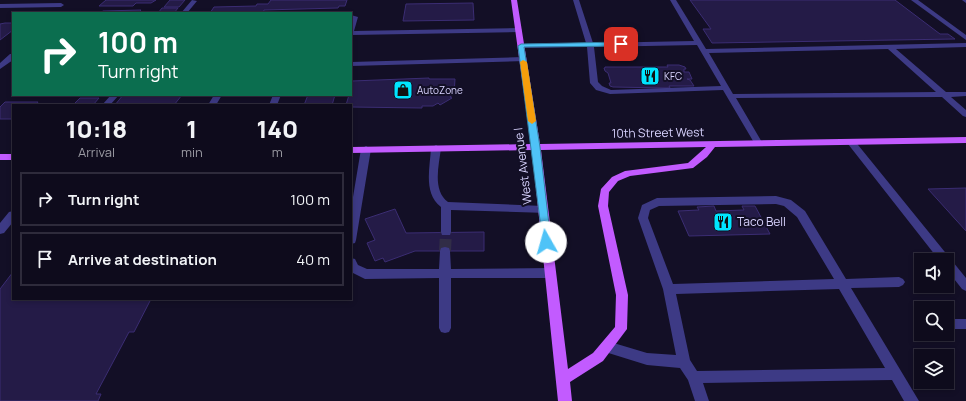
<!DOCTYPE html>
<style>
body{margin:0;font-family:Manrope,sans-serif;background:#1c1929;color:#f1f3f6;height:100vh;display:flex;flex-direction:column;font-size:15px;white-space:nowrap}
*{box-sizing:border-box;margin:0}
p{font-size:13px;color:#9b9ba3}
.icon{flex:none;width:22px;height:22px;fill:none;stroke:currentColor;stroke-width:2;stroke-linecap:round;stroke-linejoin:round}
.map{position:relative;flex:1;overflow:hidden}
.drawer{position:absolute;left:12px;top:104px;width:340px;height:196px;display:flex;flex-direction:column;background:#0e0b1c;border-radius:0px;box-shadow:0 2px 6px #0003,0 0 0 1px #2e2b3b}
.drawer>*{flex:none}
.hud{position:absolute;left:12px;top:12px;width:340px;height:84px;border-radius:0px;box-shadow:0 2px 6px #0003,0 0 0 1px #2e2b3b;background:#0b6e4f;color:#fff;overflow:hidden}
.tools{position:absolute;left:914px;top:253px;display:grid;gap:8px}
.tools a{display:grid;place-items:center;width:40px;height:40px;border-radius:0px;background:#0e0b1c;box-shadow:0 2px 6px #0003,0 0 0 1px #2e2b3b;font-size:20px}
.pin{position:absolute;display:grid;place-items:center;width:34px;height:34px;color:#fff;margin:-17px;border-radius:8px;box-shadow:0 2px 6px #0006}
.me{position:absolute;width:44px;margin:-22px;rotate:353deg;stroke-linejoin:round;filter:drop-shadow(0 0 3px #0008)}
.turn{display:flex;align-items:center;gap:14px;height:84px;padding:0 20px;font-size:18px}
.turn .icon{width:52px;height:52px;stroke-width:2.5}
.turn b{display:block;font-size:28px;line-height:34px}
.eta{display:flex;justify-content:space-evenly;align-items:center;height:68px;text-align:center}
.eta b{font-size:24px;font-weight:800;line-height:28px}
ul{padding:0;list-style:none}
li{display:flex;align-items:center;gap:12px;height:54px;margin:0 8px 6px;padding:0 12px;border:2px solid #2e2b3b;border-radius:0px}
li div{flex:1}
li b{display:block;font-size:15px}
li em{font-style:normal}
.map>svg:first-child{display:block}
</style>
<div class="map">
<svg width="966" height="401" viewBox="0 0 966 401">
<rect width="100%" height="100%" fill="#130f26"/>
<path fill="#241b47" stroke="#3b2d73" d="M106,0H156L151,3H136L133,6H99Z
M170,0H185L179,7H164Z
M271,0H347L345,6H339L338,8L264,10L263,13H210L214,7L256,6L257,4H268Z
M690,0H895L940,34H948L955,39L712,43L703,29H711Z
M473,3L474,20L403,21L406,4Z
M162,8H178L174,13H158Z
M141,10L138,13H100L103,11Z
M5,23H13V30L0,40V24Z
M667,65H679L685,67L686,69H684V72H689L692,79H687L690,80L694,86H669L670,88H665L613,87L610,86L609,83H611L608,73L605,71L604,68H605V67H668Z
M429,78V79H455L454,94L450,97L452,98L440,105L438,103L433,106H422V108L351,107V105H346L349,95H351L352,81Z
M123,95H182L174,105H115Z
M308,95H335L332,105H304Z
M80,98H99L93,105H73Z
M5,102H38L36,105H13V119H0V107Z
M966,188V231L928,189Z
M714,206L716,211L744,210L742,206H755L770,234L689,236L678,211L699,210L697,207Z
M395,209L406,233L484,232V251H415L385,262L383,258L375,261L367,243L375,240L365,219Z
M13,272V299H151L134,332H129L96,394H101L98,401H0V289Z"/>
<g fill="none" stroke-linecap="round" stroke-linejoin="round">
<path stroke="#312d47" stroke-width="12" stroke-dasharray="12 6" stroke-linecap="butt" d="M445,251L446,232"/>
<path fill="#3d3a85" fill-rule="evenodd" d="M192,0L197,1L187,13H181Z
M573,0H579L593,43L694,41L670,0H676L706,49L966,43V47L896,49L946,92H966V96L951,97L966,110V117L963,116L942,97L736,98L763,144L762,146H756L723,90L610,94L596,90L590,83L587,47L518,48V44H521L586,43ZM697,45L721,86L611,90L602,86L598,82L594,47ZM888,49L936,92L733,94L709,53Z
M911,0H918L966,35V40Z
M962,0H966V3Z
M0,4L61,3L64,5L61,7L0,8Z
M351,15L358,17L354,31L519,28L522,30L519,32L351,35Z
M10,54H13V60L0,69V63Z
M523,57H526V61L351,66V62Z
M111,95H119L110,105H102Z
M214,95H222L216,105H208Z
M273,95H281L277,105H269Z
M851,139L854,140L966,278V291L962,289L947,270V260H939L848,144L847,142Z
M436,145L441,148C439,165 432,190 448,202L543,206L547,207L548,210L547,213L451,210V232L450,235H442L441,232V207C423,193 430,168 431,148Z
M366,146L371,149L356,240L355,243L351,244V209L361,149Z
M776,196L791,200L805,211L846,279L899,277L903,279L905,282L903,285L899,287L851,288L919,401H904L892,380L703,383L709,401H695L688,380L680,368L647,365L602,351L601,347L602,343L607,341L647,353L676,355L663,289L638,218L642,205L657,198ZM776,204L784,206L797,217L834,279L673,284L648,218L650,210L659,206ZM839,289L885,368L697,371L690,360L676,294Z
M13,211V222L4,233L0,234V223L9,212Z
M445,247L449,248L450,251L451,269L550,268L554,270L556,273L554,276L550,278H451V328L449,332L445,333L441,332L439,328V278L365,279L351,272V258L355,259L358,265L367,269H439L440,251L441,248Z
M947,319H966V329H947Z"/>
<path fill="#c25bff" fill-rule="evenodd" d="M511,0H517L540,144L966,137V143L715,147L707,157L693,168L630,176L618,181L609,192L608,206L628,295L627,329L603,361L570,382L572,401H558L532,150L351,153V147L531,144ZM706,147L688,163L625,171L612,177L601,189L598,206L616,295L615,327L593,353L568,369L541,150Z
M0,154H13V160H0Z"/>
</g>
<path fill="#4fc3f7" stroke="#337fa1" d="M621,42L623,43V46L524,47L540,147L551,242L550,244H543L518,46L521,44Z"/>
<path fill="#f59e0b" d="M523,60L527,62L536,121L532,124L528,121L520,62Z"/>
<defs>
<symbol id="restaurant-square" viewBox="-11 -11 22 22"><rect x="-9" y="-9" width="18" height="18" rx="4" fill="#00e5ff" stroke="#130f26"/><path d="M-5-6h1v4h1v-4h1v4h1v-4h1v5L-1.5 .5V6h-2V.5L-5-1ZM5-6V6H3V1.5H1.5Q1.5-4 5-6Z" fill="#111"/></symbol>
<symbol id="shop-square" viewBox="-11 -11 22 22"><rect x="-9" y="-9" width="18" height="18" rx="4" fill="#00e5ff" stroke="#130f26"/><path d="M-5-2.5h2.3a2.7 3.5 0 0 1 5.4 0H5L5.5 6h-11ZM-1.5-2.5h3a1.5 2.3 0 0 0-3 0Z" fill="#111"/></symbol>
</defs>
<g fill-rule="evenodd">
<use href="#restaurant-square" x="639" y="65" width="22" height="22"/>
<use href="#shop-square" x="392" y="79" width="22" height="22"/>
<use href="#restaurant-square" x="712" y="211" width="22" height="22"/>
</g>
<g text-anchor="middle" stroke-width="4" stroke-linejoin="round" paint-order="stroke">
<g font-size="10" fill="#d9d4ff" stroke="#130f26" text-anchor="start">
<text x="664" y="80">KFC</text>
<text x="417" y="94">AutoZone</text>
</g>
<g font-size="12" fill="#d9d4ff" stroke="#130f26">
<text transform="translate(658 133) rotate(-1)" y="4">10th Street West</text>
<text transform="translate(523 166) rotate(-97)" y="4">West Avenue I</text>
</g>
<g font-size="12" fill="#d9d4ff" stroke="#130f26" text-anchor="start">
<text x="737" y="226">Taco Bell</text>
</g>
</g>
</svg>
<div class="tools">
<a><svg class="icon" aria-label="sound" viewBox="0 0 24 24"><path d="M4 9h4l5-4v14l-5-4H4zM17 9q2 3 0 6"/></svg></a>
<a><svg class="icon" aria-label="search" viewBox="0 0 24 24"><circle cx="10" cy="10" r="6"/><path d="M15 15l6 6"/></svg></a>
<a><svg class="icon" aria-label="layers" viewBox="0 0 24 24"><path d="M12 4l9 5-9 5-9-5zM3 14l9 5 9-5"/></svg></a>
</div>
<div class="pin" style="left:621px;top:44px;background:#d93025"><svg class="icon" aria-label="arrive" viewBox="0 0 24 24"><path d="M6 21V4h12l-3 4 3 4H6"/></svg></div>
<svg class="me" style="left:546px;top:242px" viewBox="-20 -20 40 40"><circle r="19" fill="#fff"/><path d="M0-13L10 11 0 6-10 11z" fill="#4fc3f7"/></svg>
<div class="hud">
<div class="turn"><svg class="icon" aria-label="right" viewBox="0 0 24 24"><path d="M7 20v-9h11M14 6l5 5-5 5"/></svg><div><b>100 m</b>Turn right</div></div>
</div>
<section class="drawer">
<div class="eta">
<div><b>10:18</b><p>Arrival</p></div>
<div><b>1</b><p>min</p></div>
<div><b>140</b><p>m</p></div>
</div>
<ul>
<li><svg class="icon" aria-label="right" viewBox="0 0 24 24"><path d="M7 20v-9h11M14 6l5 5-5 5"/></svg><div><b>Turn right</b></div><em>100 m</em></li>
<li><svg class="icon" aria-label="arrive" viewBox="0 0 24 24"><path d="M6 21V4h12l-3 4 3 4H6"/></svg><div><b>Arrive at destination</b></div><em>40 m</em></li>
</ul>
</section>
</div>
